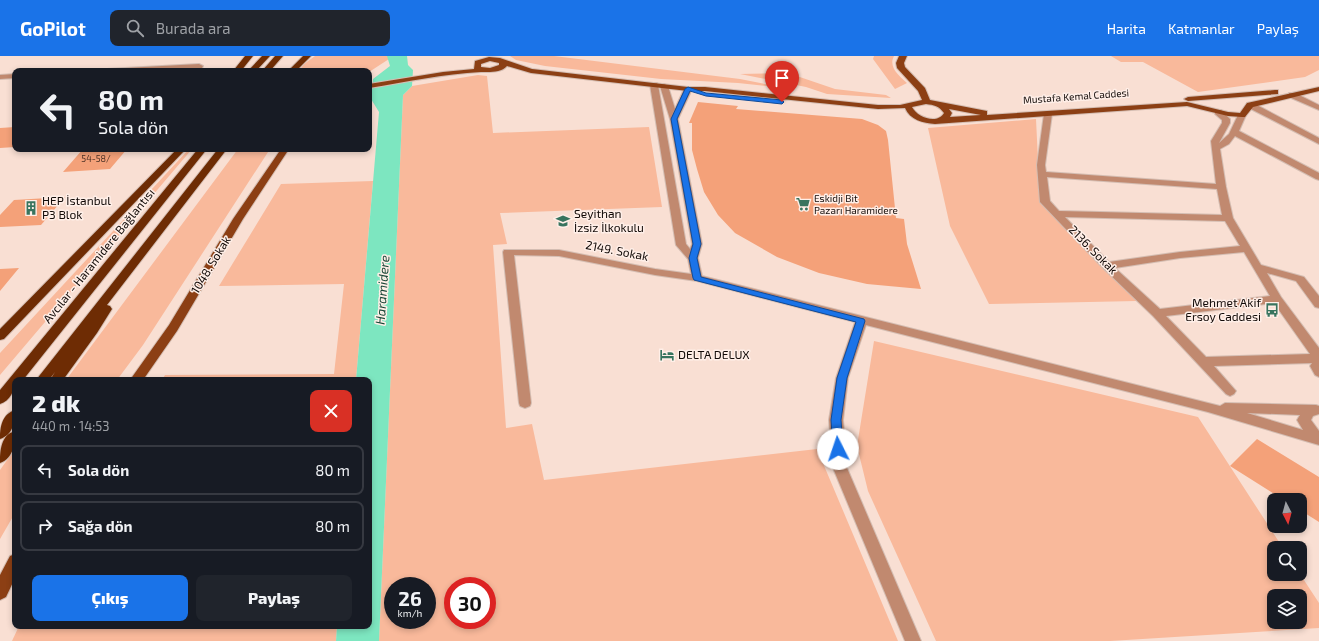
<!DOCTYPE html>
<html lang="tr">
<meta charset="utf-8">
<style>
body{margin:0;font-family:"Exo 2",sans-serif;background:#20242c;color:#f1f3f6;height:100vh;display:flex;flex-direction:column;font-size:15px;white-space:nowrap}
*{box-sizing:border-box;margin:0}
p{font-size:13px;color:#9ea1a6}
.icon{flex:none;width:22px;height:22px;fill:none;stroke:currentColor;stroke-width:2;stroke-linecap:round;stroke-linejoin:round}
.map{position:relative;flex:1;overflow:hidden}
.sheet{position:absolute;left:12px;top:321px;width:360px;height:252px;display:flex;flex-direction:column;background:#171b24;border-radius:8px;box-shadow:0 2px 6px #0003}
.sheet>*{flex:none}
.guide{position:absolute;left:12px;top:12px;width:360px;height:84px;border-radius:8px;box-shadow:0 2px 6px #0003;background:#171b24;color:#f1f3f6;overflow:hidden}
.needle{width:26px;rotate:174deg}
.fabs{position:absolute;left:1267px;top:437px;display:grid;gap:8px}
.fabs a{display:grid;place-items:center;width:40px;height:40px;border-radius:8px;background:#171b24;box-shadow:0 2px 6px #0003;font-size:20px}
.speed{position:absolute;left:384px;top:521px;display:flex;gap:8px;font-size:20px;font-weight:700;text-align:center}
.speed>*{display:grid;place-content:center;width:52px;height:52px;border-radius:50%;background:#171b24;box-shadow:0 2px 6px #0003;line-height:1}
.speed small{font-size:10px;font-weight:400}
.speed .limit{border:6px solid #d22;background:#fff;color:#111}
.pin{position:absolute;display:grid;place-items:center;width:34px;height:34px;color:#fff;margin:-41px -17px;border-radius:50% 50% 50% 0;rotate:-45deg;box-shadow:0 0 4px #0007}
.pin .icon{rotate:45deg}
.me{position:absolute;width:44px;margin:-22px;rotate:356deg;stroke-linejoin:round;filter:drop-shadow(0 0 3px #0008)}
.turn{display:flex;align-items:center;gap:14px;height:84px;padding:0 20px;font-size:18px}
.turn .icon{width:52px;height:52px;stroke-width:2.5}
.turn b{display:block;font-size:28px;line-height:34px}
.round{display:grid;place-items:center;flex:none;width:42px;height:42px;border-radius:8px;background:#20242c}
.overview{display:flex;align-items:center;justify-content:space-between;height:68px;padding:0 20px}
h1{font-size:24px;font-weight:800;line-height:30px}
.action{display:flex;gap:8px;margin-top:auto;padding:8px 20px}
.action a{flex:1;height:46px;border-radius:8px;background:#1a73e8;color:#fff;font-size:16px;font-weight:800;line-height:46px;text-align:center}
.action a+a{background:#20242c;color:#f1f3f6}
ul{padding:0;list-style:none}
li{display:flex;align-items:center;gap:12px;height:50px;margin:0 8px 6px;padding:0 12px;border:2px solid #363941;border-radius:8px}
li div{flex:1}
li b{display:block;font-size:15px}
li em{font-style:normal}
header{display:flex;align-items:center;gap:24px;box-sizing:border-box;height:56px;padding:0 20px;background:#1a73e8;color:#fff}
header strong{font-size:19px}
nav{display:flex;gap:22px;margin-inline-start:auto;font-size:14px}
.search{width:280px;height:36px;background:#20242c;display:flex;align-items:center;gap:10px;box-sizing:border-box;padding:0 14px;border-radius:8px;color:#9ea1a6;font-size:15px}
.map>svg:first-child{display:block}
</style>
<header>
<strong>GoPilot</strong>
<div class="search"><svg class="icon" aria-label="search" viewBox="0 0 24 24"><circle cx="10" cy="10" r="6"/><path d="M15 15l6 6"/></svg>Burada ara</div>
<nav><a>Harita</a><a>Katmanlar</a><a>Paylaş</a></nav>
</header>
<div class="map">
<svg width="1319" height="585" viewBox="0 0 1319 585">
<rect width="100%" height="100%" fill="#f9dfd3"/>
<path fill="#f9b99b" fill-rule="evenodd" d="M315,0H388L389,3L369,16L299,15L304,8Z
M510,0H554L740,23L785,32L738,27L661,23L545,10L516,4Z
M874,0H894C888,11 899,20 907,27L895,33L873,3Z
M1111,0H1319V14L1305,21L1198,36L1143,6H1121Z
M788,17L835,33L886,39L891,42L827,38L806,31L740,18Z
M478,19L487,20L493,77L649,71L662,151L500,157L507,188L493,189L506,372L532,368L544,424L817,393L898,585H379L403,39L412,30ZM393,530H427V564H393ZM453,530H487V564H453Z
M1036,63L1040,146L1137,245L989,248L950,170L928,72Z
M189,93H192L0,319V297Z
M238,93H270L143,289L117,324H66Z
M373,125L356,324H162L165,319L334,318L344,228L219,230L281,128Z
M874,285L1198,361L1283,492H1274V518H1300L1319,547V572L1110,585H936L868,435L857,390ZM1274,540H1300V566H1274Z
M15,393V457L0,483V414Z
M19,570H337L336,585H12Z"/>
<path fill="#7de6c0" d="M387,0H407L408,9L413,14L412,30L403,39L379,585H336L337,570H369V324H356L379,56L371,43L373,23L390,10Z"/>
<path fill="#f4a179" d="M698,46L738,50L736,53L862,63L878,69L886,75L888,84L896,162L904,163L907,188L921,233L867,228L819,217L777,201L735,177L718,159L704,136L697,113L692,94V67H689Z
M15,71V91L0,92V72Z
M83,93H127L110,113L63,116Z
M65,141L41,169L0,171V159L14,144Z
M19,212L0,235V213Z
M1257,383L1319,421V466L1300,454V444H1284L1230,410Z"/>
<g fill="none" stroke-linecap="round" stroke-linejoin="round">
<defs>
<path id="minor" d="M199,8L203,10L202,12L148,15H103L107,13Z
M15,18V22L0,23V19Z
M651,27H657L658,29L686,188L690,193L692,188L670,63L660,30L664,28L668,30L675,53L685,31H691L692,33L678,63L702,188L698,202L702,220L1220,350L1225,347L1316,349L1319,350V358L1313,360L1311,364L1319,375V389L1208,356L866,269L848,322L843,364L847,412L921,585H905L833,412L829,364L836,322L855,266L697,225L655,219L559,200L514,199L531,347L530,350L525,352L520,350L519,347L503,196L504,194H559L655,213L691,218L688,203L676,189L650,29ZM1247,357L1300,359L1297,364L1303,374Z
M1289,37H1295L1319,49V54L1289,41Z
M1247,47H1253L1319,82V88L1247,51Z
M1215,54H1221L1230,63V67L1219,87L1229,78L1239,57H1245L1246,59L1239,75L1319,117V124L1316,123L1235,80L1229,88L1220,93L1226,131L1233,162L1261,209L1304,221L1319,240V252L1315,251L1296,225L1267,217L1281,241L1319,292V321L1315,319L1310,310L1312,307L1214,310L1236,335L1234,338L1230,340L1226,338L1153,260L1103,212L1040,146L1037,109L1044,58L1048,56L1052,58L1045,109L1046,116L1216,128L1211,85L1222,67V64L1215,58ZM1047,121L1217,133L1222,159L1059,155L1050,145ZM1065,161L1225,165L1240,190L1180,196L1109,206ZM1244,196L1270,240L1160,253L1115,212L1180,202ZM1274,247L1310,298L1206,301L1166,260Z"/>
<path id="major" d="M899,0H907L904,7L905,11L925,32L930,44L987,55V59L1187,46L1228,56L1240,57L1247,47L1319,31V35L1253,51L1245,61H1242L1228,60L1187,50L935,68C923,67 910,64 905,52L878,53L705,35H688L531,17L507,10C501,17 490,16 481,16C444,18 406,26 369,32V28L443,16L474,13L475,5L489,1L500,2L532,13L688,31H705L878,49H900L922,44L918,35L897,12L896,7ZM490,5L499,7V9L490,12L481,11V8ZM926,48C934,49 939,50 944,57C937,69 917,61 912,51ZM949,53L981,59L950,61L952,57Z
M1275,34H1278V38L1188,45L1184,43L1188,41Z
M281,93H289L243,163L177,275L143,324H130L169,269L233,163Z
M15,498V522L6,541L0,544V519L10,500Z"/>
<path id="highway" d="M245,0H253L241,15H233Z
M262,0H270L256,15H248Z
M275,0H283L270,15H262Z
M303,0H311L296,15H288Z
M177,93H186L4,283L0,284V273Z
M198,93H207L23,324H15C15,334 10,345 0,348V334Z
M218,93H227L107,249L110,250L112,253L97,277L63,324H50L55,316L49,324H36Z
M15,354C15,366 13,379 0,383C0,371 2,358 15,354Z
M15,375C15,387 14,402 0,407C0,394 1,379 15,375Z"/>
</defs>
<use href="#minor" stroke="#d4bdb2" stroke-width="2"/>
<use href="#major" stroke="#d4bdb2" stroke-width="2"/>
<use href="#highway" stroke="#d4bdb2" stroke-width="2"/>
<use href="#minor" fill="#c1896f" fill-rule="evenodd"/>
<use href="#major" fill="#8c3f14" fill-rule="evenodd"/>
<use href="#highway" fill="#6e2c04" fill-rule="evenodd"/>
</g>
<path fill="#1a73e8" stroke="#114b97" d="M688,31L706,37L782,44L784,46L782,48L706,40L690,35L677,63L701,188L697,202L701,221L864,263L865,265L847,322L841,364L843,393L842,396L838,397L835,396L833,393L831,364L837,322L856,266L694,224L693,222L689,202L693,188L671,63L685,33Z"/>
<defs>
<symbol id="supermarket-bare" viewBox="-9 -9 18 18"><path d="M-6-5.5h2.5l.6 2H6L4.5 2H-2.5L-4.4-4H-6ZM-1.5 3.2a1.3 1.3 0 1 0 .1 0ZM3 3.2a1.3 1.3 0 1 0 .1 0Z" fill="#38745e" stroke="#ffefe8" stroke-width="2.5" paint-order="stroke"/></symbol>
<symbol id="building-bare" viewBox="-9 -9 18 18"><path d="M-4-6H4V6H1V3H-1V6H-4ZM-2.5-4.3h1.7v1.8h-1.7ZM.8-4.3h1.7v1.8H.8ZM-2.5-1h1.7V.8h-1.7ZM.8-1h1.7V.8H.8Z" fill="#38745e" stroke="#ffefe8" stroke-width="2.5" paint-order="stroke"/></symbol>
<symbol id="school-bare" viewBox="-9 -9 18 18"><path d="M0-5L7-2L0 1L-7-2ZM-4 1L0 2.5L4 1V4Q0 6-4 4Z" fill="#38745e" stroke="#ffefe8" stroke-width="2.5" paint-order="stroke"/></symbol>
<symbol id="bus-bare" viewBox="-9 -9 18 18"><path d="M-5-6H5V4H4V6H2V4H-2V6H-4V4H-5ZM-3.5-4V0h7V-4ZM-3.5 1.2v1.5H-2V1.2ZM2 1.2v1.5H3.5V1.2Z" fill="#38745e" stroke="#ffefe8" stroke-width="2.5" paint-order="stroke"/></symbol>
<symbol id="hotel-bare" viewBox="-9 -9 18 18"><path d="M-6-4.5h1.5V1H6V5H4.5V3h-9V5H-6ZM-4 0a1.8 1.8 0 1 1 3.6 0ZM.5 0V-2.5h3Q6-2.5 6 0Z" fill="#38745e" stroke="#ffefe8" stroke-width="2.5" paint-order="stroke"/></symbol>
</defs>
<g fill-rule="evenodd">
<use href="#supermarket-bare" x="793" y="138" width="20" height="20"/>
<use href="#building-bare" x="21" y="142" width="20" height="20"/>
<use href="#school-bare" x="553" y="155" width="20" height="20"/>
<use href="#bus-bare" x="1262" y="244" width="20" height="20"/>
<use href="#hotel-bare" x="657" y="289" width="20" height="20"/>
</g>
<g text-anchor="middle" stroke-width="3" stroke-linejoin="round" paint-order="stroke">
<g font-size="9" fill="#4a3024">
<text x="96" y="106">54-58/</text>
</g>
<g font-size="10" fill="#120a07" stroke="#ffefe8">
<text transform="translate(1076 40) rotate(-4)" y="4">Mustafa Kemal Caddesi</text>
</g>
<g font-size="10" fill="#120a07" stroke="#ffefe8" text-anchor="start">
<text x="814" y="146">Eskidji Bit<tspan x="814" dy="12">Pazarı Haramidere</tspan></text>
</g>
<g font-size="12" fill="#120a07" stroke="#ffefe8" text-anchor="start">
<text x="42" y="149">HEP İstanbul<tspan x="42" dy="14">P3 Blok</tspan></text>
<text x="574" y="162">Seyithan<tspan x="574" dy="14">İzsiz İlkokulu</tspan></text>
<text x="1261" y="251" text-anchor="end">Mehmet Akif<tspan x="1261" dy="14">Ersoy Caddesi</tspan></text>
<text x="678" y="303">DELTA DELUX</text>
</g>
<g font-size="12" fill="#120a07" stroke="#ffefe8">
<text transform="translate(1093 194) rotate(45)" y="4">2136. Sokak</text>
<text transform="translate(617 195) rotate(11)" y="4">2149. Sokak</text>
<text transform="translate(99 200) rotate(-51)" y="4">Avcılar - Haramidere Bağlantısı</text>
<text transform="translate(211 209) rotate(-59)" y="4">1048. Sokak</text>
</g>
<g font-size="13" font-style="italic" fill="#174535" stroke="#ffefe8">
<text transform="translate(382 234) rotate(-86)" y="5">Haramidere</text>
</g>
</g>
</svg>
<div class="fabs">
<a><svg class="needle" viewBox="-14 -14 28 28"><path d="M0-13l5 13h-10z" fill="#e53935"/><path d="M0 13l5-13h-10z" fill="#9ea1a6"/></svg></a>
<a><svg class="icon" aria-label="search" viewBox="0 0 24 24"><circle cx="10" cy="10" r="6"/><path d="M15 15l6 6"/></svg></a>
<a><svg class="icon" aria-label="layers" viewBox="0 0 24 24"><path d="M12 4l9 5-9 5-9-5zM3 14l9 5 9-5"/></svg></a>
</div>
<div class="speed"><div>26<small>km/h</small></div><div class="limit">30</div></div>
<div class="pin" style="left:782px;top:46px;background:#d93025"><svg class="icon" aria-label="arrive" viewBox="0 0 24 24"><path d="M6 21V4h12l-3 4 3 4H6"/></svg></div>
<svg class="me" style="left:838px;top:393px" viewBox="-20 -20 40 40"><circle r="19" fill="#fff"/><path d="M0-13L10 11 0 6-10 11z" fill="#1a73e8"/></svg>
<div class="guide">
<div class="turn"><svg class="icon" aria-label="left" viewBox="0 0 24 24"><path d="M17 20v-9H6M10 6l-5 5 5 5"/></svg><div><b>80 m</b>Sola dön</div></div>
</div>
<section class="sheet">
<div class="overview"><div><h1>2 dk</h1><p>440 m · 14:53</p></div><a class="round" style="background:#d93025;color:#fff"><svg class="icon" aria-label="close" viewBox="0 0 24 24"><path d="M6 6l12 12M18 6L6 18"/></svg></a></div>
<ul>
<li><svg class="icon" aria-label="left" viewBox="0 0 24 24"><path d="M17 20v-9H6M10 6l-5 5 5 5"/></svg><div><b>Sola dön</b></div><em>80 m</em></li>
<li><svg class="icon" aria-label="right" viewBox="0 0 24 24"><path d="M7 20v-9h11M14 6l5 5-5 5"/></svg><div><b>Sağa dön</b></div><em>80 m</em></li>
</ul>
<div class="action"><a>Çıkış</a><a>Paylaş</a></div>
</section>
</div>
